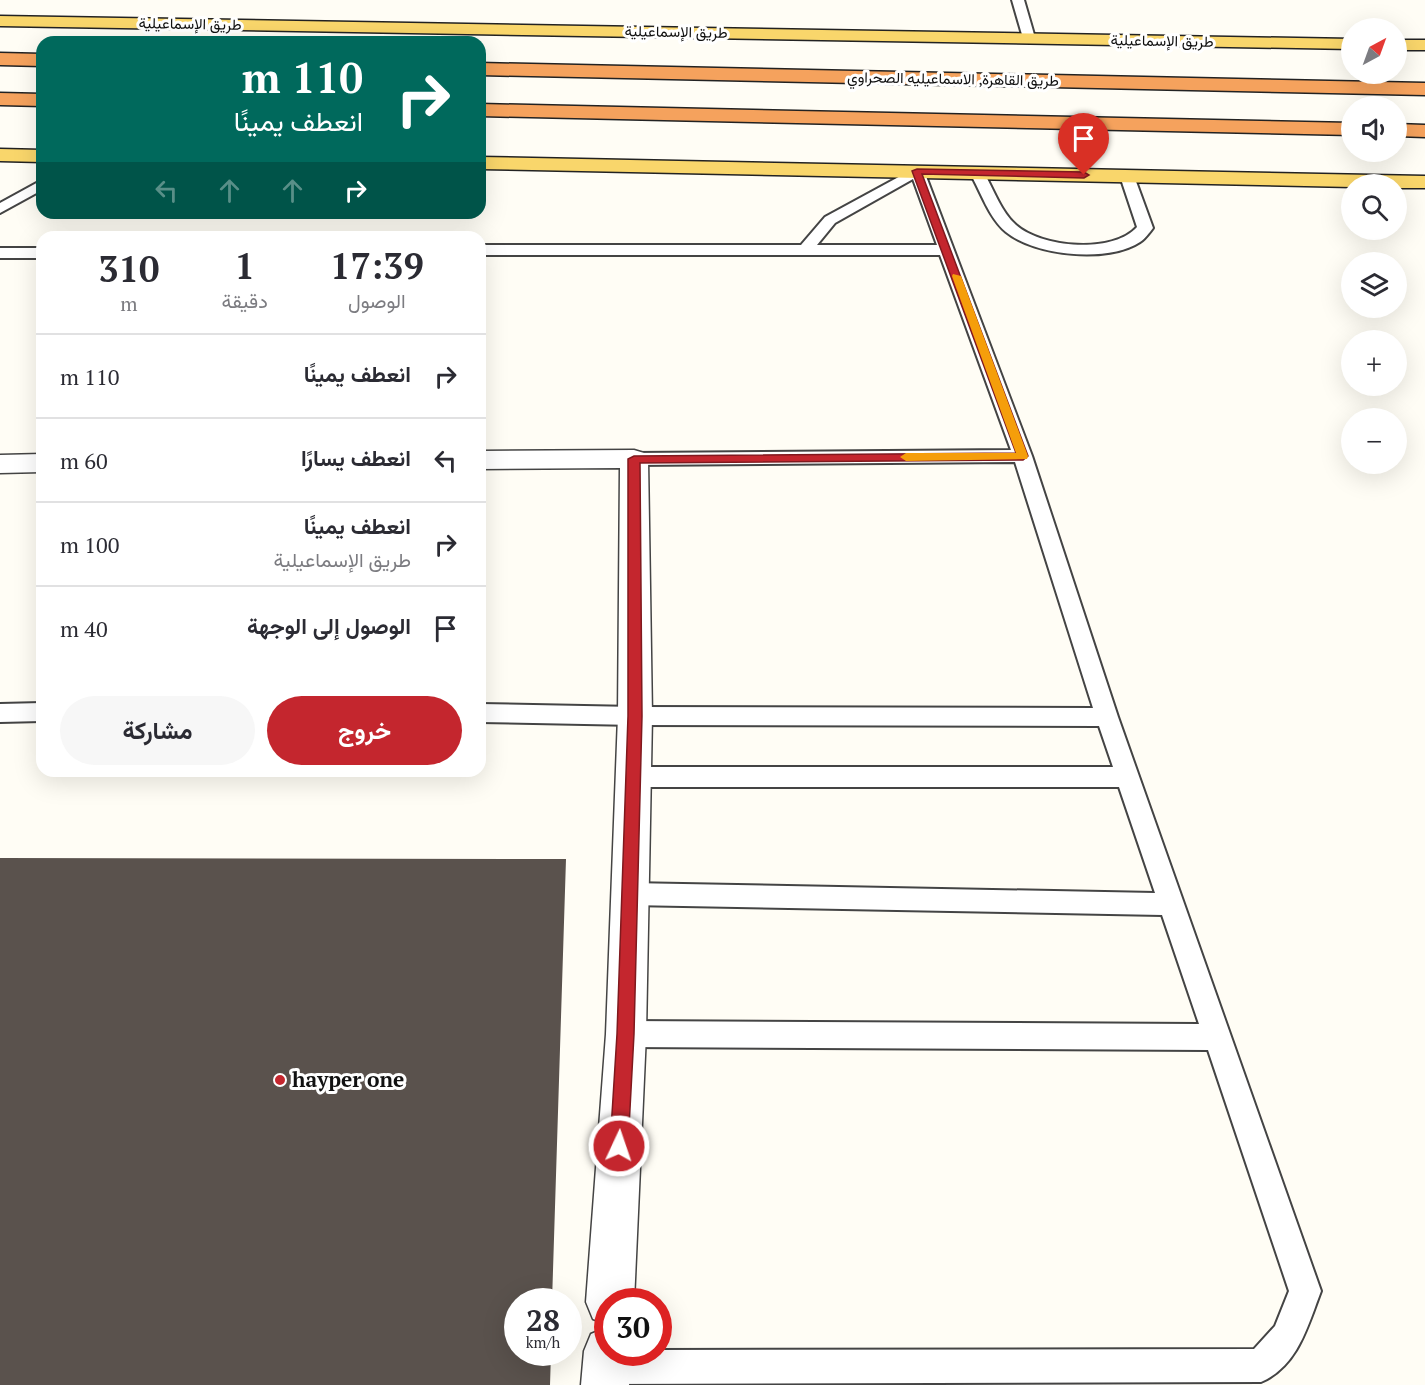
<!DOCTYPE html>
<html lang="ar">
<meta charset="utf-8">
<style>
body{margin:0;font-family:"PT Serif",Vazirmatn,serif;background:#f7f7f7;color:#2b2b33;direction:rtl;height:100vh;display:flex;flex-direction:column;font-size:22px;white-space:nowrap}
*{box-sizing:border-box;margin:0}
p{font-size:20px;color:#7c7c81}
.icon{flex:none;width:33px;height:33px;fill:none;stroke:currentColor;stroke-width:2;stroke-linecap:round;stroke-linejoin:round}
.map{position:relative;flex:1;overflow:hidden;direction:ltr}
.sheet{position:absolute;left:36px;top:231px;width:450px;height:546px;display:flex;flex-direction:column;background:#fff;border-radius:18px;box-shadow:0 6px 24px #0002;direction:rtl}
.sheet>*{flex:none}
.guide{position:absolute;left:36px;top:36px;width:450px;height:183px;border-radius:18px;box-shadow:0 6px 24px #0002;direction:rtl;background:#00695c;color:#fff;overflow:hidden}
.needle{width:39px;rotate:41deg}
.controls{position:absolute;left:1341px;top:18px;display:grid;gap:12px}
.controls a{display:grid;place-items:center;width:66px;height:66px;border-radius:50%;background:#fff;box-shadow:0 6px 24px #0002;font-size:30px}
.speed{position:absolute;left:504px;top:1288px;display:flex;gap:12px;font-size:30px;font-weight:700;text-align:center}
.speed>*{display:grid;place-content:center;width:78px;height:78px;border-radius:50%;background:#fff;box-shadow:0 6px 24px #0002;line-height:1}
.speed small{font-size:15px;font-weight:400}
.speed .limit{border:9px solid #d22;background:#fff;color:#111}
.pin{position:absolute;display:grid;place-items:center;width:51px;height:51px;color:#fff;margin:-62px -26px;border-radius:50% 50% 50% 0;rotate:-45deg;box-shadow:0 0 6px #0007}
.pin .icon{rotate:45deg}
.me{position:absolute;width:66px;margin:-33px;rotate:3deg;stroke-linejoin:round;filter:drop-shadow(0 0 4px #0008)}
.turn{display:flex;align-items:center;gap:21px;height:126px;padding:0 24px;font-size:27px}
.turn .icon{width:78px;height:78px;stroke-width:2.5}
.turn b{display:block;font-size:42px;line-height:51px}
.lanes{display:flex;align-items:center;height:57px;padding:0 24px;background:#0003;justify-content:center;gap:30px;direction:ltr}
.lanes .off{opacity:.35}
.eta{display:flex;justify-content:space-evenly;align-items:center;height:102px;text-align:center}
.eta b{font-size:36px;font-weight:700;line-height:42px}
.primary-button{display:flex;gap:12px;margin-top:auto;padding:12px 24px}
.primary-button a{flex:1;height:69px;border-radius:36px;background:#c4262e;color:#fff;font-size:24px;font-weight:700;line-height:69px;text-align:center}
.primary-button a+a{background:#f7f7f7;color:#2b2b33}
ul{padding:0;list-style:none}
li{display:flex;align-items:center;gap:18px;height:84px;padding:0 24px;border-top:2px solid #e1e1e2}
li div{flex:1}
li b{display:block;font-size:22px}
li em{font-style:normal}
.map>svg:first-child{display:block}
</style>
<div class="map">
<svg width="1425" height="1385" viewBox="0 0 1425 1385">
<rect width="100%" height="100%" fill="#fffdf5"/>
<path fill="#5a524d" d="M0,858L566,859L552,1302H518V1353H551L550,1385H0Z"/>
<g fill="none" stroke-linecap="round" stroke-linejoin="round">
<defs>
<path id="service" d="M1012,0H1024L1035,38L1033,41H1025L1023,38Z
M917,167L924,171L1032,456L1118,717L1321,1291C1308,1325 1298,1366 1261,1382L607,1384L595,1379L590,1367L595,1355L607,1350L608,1353H658V1350L1254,1349L1275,1326L1289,1291L1208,1050L626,1047L616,1043L612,1034L616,1025L626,1021L1199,1024L1162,915L629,905L620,902L616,894L620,886L629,883L1155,893L1119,787H633L625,784L621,777L625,770L633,767H1113L1099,726L635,725L480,722V704L635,707L1093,708L1015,462L634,465L627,463L625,459L627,455L634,453L1011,450L940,255H480V245H801L825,217ZM913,179L937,245H817L835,223Z
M977,169L984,173C994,190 1001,212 1016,225C1042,248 1113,254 1137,227L1120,176L1127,172L1134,176L1153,228C1149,233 1145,239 1140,242C1109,263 1035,256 1006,232C989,218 981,192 970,173Z
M42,180V190L0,213V203Z
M0,248H42V258H0Z
M42,703V721L0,722V704Z"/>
<path id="minor" d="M634,450L644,453L648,459L652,716L646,1034L634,1302H608V1324L593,1319L586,1302L606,1034L618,716L620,468L480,469V451Z
M42,454V472L0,473V455Z
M608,1327V1353H632L629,1385H581L584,1351L591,1334Z"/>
<path id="primary" d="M0,16L1352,39V49L0,26Z
M1396,40H1425V50H1396Z
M0,149L42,150V162L0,161Z
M480,157L1425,176V188H1396V184H1352V187L480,169Z"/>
<path id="motorway" d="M0,53L42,54V66L0,65Z
M480,63L1425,83V95L480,75Z
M0,93L42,94V106L0,105Z
M480,104L1352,123V135L480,116Z
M1396,124L1425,125V137L1396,136Z"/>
</defs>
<use href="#service" stroke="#444" stroke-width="4"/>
<use href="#minor" stroke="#444" stroke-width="3"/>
<use href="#primary" stroke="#222" stroke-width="3"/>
<use href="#motorway" stroke="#222" stroke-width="3"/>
<use href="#service" fill="#fff" fill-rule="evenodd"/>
<use href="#minor" fill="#fff" fill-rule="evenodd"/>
<use href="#primary" fill="#f9d66b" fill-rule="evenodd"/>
<use href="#motorway" fill="#f5a25d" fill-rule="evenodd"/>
</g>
<path fill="#c4262e" stroke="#7f191e" stroke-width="1.5" d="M917,169L1084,172L1089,175L1084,178L922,174L1028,456L1023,460L640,463L642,716L634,1034L628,1146L626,1152L619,1154L613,1152L610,1146L617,1034L628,716V459L634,456L1016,453L912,171Z"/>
<path fill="#f59e0b" d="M953,274L961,276L1028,456L1027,459L906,461L900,457L906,453H1016L952,276Z"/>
<circle fill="#c4262e" stroke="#fff" stroke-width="2" cx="280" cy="1080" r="6"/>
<g text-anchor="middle" stroke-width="6" stroke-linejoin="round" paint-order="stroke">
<g font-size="15" fill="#111" stroke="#fff">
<text transform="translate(190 24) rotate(1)" y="5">طريق الإسماعيلية</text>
<text transform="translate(676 32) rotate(1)" y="5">طريق الإسماعيلية</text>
<text transform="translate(1162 41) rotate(1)" y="5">طريق الإسماعيلية</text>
<text transform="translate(953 79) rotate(1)" y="5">طريق القاهرة, الاسماعيليه الصحراوي</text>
</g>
<g font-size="21" font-weight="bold" fill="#111" stroke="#fff" text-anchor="start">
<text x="292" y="1087">hayper one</text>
</g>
</g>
</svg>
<div class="controls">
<a><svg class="needle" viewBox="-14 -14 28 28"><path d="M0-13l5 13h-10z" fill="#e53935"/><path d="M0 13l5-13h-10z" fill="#7c7c81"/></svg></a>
<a><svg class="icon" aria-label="sound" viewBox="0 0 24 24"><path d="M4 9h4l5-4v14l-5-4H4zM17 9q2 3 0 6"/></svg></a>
<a><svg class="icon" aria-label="search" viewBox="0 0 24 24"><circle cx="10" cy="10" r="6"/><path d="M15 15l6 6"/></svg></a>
<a><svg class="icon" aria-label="layers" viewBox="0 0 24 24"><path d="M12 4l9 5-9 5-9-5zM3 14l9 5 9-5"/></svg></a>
<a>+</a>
<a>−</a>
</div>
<div class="speed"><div>28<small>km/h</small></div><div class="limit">30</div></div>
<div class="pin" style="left:1084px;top:175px;background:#d93025"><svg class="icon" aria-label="arrive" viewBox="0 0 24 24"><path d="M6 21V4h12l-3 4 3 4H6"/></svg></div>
<svg class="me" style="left:619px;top:1146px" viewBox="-20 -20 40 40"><circle r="17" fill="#c4262e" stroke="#fff" stroke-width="3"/><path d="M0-11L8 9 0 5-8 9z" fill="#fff"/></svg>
<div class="guide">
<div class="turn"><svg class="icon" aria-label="right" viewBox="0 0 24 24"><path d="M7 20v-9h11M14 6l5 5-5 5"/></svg><div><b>110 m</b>انعطف يمينًا</div></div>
<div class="lanes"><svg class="icon off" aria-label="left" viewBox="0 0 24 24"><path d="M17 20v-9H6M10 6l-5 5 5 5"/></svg><svg class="icon off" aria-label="ahead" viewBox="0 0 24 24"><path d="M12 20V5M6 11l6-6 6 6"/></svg><svg class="icon off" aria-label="ahead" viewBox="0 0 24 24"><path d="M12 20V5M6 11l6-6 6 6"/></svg><svg class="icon" aria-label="right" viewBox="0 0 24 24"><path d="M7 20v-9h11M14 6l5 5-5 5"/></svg></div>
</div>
<section class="sheet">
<div class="eta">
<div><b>17:39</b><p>الوصول</p></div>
<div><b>1</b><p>دقيقة</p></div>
<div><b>310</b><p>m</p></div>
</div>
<ul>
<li><svg class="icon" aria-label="right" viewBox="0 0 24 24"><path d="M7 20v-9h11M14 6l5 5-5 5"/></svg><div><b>انعطف يمينًا</b></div><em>110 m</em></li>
<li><svg class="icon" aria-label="left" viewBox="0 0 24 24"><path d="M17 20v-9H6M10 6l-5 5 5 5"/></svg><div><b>انعطف يسارًا</b></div><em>60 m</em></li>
<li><svg class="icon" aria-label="right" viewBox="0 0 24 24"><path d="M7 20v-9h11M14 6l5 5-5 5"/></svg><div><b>انعطف يمينًا</b><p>طريق الإسماعيلية</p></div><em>100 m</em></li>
<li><svg class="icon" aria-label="arrive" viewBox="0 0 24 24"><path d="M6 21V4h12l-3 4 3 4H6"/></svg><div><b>الوصول إلى الوجهة</b></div><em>40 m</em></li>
</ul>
<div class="primary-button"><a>خروج</a><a>مشاركة</a></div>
</section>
</div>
